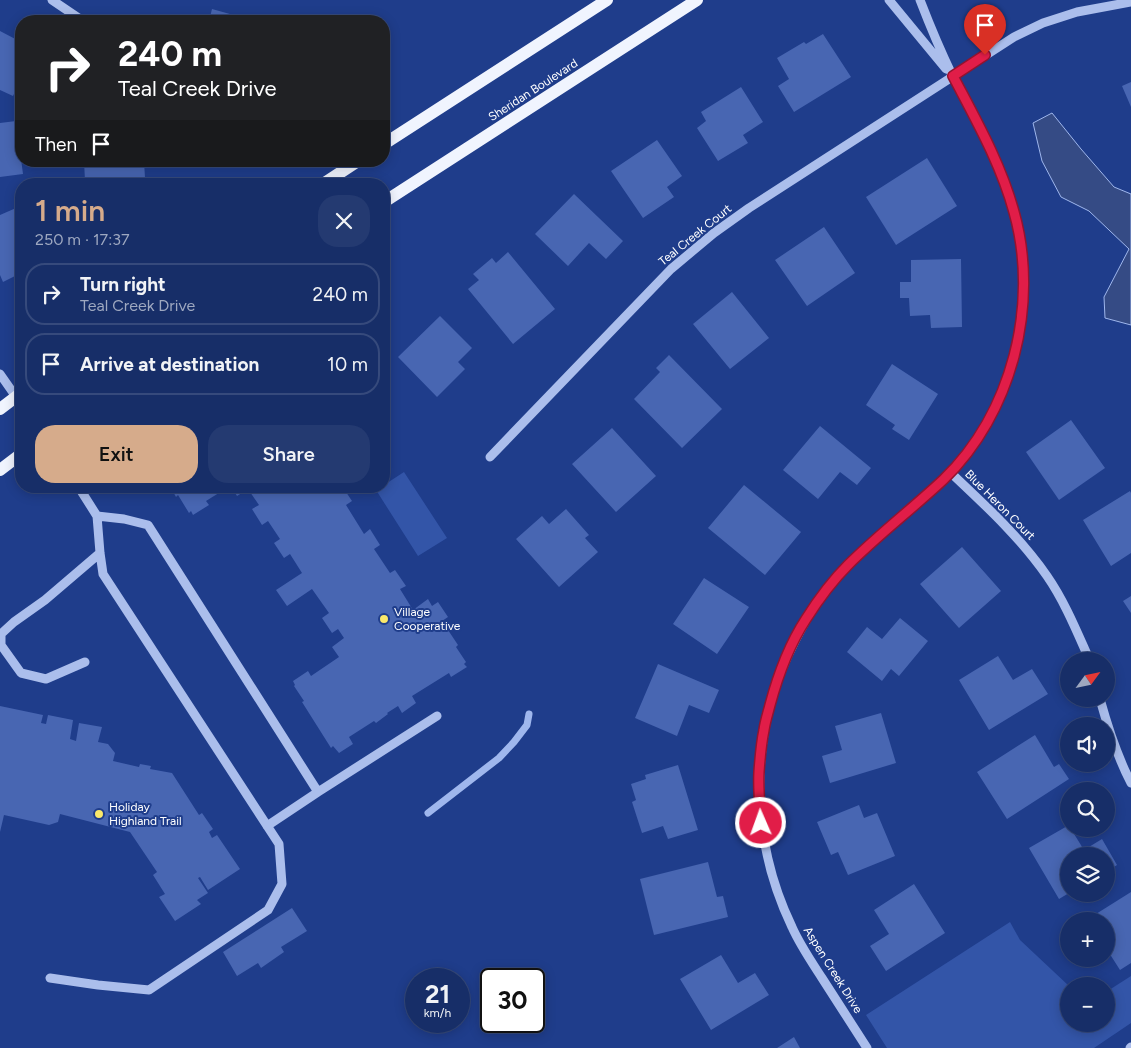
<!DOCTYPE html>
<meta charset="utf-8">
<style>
body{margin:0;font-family:Figtree,sans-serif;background:#243a71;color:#f1f3f6;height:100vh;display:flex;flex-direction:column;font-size:19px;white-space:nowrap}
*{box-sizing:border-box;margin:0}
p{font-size:16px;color:#9ea8c0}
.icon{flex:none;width:28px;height:28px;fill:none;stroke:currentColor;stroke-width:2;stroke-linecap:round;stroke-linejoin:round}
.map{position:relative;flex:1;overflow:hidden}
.sheet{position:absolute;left:15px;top:178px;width:375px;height:315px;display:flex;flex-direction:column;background:#172e68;border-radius:20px;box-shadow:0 2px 12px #0003,0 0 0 1px #364a7c}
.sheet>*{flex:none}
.top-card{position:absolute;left:15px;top:15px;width:375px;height:152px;border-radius:20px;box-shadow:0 2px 12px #0003,0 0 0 1px #364a7c;background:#202124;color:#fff;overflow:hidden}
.needle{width:32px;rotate:57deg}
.buttons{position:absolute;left:1060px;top:652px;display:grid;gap:10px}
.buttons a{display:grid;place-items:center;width:55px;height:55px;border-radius:50%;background:#172e68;box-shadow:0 2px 12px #0003,0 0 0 1px #364a7c;font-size:25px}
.speed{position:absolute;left:405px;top:968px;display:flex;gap:10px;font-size:25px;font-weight:700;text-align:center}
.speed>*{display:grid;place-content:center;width:65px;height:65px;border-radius:50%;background:#172e68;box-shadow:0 2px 12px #0003,0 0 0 1px #364a7c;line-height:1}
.speed small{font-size:12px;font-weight:400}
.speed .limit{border:2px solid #111;border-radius:8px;background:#fff;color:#111}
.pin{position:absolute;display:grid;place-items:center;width:42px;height:42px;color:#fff;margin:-51px -21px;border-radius:50% 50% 50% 0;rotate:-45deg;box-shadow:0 0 5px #0007}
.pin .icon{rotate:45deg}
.me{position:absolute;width:55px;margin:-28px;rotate:358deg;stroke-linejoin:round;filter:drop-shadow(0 0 4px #0008)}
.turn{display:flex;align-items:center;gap:18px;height:105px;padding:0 20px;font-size:22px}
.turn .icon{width:65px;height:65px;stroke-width:2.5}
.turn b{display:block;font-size:35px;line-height:42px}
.then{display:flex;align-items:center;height:48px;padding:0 20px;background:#0003;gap:10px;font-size:19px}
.round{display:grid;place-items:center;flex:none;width:52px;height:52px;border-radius:20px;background:#243a71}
.head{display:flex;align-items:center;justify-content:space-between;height:85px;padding:0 20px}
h1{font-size:30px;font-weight:600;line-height:38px;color:#d6ab8b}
.button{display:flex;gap:10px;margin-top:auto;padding:10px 20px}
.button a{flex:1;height:58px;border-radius:20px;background:#d6ab8b;color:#111;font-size:20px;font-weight:600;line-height:58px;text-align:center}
.button a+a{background:#243a71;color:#f1f3f6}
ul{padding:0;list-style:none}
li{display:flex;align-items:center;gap:15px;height:62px;margin:0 10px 8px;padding:0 10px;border:2px solid #364a7c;border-radius:20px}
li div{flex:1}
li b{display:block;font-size:19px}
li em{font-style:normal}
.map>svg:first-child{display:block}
</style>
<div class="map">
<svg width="1131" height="1048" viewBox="0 0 1131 1048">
<rect width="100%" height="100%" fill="#1f3d8b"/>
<path fill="#3355a8" d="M404,472L447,538L418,556L376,490L381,486H384V485Z
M1010,922L1020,940L1069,986V1024H1106V992L1131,976V1023L1094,1048H887L866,1015Z"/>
<path fill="#354b85" stroke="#9fb7ed" d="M1052,113L1081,149L1114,187L1131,194V325L1105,318L1104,297L1129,249L1089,211L1061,197L1042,161L1033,123Z"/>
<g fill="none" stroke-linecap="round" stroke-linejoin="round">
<path stroke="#9fb7ed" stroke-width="7" d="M428,813L499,758L514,742L527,725L529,714"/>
</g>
<path fill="#4866b2" d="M212,9L255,21H209Z
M0,31L21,42V79L13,96L0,90Z
M823,34L851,77L794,112L778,86L789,79L777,58L804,42L806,44Z
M1131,82V107L1122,86Z
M741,87L763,122L743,135L748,143L718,161L697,128L706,121L701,112Z
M16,121L23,174L0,177V123Z
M657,140L682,176L667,187L674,197L643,218L611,171Z
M927,158L957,206L896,245L866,197Z
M84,161H144L145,178L85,181Z
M574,194L623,241L606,259L589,243L568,266L535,234Z
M16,208L21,221V273L3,282L0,275V215Z
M824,227L855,273L807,306L775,260Z
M508,252L555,309L513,344L468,289L479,280L473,274L492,258L496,263Z
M961,259L962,327L931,328L930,315L910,316L909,298H900V282H911V260Z
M732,292L769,338L730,369L693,324Z
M440,316L472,348L458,362L465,369L437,397L398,357Z
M669,355L722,409L682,448L634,399L660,372L656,368Z
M892,364L938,394L909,440L892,429L895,425L866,405Z
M1071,420L1105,468L1059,500L1026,452Z
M820,426L871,468L857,485L840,472L818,499L783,470Z
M612,428L656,476L616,512L572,464Z
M744,485L801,532L765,575L708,528Z
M170,486H230L206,501L209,505L193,515L191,511L189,513L178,495L176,497Z
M231,486H333L335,490L342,486L352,501L346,505L364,534L370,529L380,545L374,549L390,573L395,570L406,586L400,589L413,610L428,599L432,606L438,602L448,617L442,621L458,645L456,647L466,662L464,664L467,667L451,677L449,673L412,696L416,703L402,713L398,706L387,713L388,714L376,723L374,721L349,737L353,744L339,753L333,746L331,748L302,702L304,701L294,686L295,685L293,681L308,671L311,676L339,657L332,647L344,638L338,629L332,633L322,618L329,613L312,589L287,606L276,590L302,573L290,554L284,558L274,543L280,539L268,521L262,525L252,509L259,505L248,489L237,496Z
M1130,491L1131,493V553L1111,566L1083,520Z
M566,509L589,535L585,538L598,552L559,587L516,539L542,516L549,524Z
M962,547L1001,591L959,628L920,584Z
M704,578L749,607L717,654L673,624Z
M1131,596V613L1123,601Z
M900,618L928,641L899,676L891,669L882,681L847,652L867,627L882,639Z
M998,656L1013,680L1032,669L1048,694L989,730L959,680Z
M658,664L719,690L709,713L689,705L677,736L635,718Z
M0,706L43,715L41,723L46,724L48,715L73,720L70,739L76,741L79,723L102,727L98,742L108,744L115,753L113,761L139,767L140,764L151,766L150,769L172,773L199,815L202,813L213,829L209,832L212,838L217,835L240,869L208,890L200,877L198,878L208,893L197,900L201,904L175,921L159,897L165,894L153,875L157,872L130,832L60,814L58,822L49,825L4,815L0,832Z
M881,713L896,763L830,783L822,756L842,750L835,726Z
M1035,735L1054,767L1059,764L1069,779L1007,819L977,772Z
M678,765L698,830L668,839L663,826L642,833L632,802L636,800L631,784L646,779L645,775Z
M859,805L864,818L877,813L895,856L848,875L838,852L831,855L817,822Z
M1069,825V829H1071L1084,850L1102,839L1117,865L1106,872V856H1069V893L1059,899L1029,848Z
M708,862L717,897L723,896L728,917L654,935L640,879Z
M914,884L945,933L886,971L870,946L889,934L874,910Z
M1131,892V963L1120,970L1106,948V921H1090L1088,919Z
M292,908L307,931L281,947L284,952L261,968L258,963L237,976L223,952Z
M721,955L738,983L755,973L769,995L711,1030L680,979Z
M794,1037L800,1048H777Z"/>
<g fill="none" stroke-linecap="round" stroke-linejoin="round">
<path stroke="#abbeec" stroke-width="9" d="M52,0L83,21
M889,0L946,69
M0,374L21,404
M490,457L671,269L714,233L749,208L1014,37L1043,23L1077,12L1131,2
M950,472C985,505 1019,536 1047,576C1065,602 1077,632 1090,661
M97,516L124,519L148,525L318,792L437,716
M85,662L46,679L21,673L1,645V634L14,622L45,600L100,553
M1100,699C1108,728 1117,756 1131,783
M267,826L318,792
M50,978L98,985L149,990L268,910L282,884L279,844L103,574L100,553L97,516L78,486
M867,1048C852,1025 837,1001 822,978C811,961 800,945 792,927C748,835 749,731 795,641C809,613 827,585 849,563C871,543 893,523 915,504C926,495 937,486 946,476C995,427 1023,357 1024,288C1024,224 1003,174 975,119C968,105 960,91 953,77C941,52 930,26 920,0
M1130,1048L1131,1047"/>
<path stroke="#f0f4fe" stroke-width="12" d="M384,144L607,0
M323,184L358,161
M384,202L697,0
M0,409L21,393
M0,470L21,454"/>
</g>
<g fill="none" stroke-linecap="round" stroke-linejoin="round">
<defs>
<path id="route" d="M761,823C760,807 758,789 759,772C760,758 761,744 764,730C765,722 768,713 770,705C778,675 789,645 806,619C818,600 832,581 848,565C878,535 912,509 943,480C1012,414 1040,304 1014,212C1001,164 976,120 953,76L985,55"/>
</defs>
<use href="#route" stroke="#92132f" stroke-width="12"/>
<use href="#route" stroke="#e11d48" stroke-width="9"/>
</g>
<g fill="#fae86b" stroke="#1f3d8b" stroke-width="2">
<circle cx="384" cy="619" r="5"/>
<circle cx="99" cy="814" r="5"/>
</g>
<g text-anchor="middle" stroke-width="4" stroke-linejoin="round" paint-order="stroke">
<g font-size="12" fill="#fff" stroke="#1f3d8b">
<text transform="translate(533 90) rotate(-33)" y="4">Sheridan Boulevard</text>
<text transform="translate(695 235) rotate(-39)" y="4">Teal Creek Court</text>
<text transform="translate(1000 505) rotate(45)" y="4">Blue Heron Court</text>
<text transform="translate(833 970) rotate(58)" y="4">Aspen Creek Drive</text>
</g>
<g font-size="12" fill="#fff" stroke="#1f3d8b" text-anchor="start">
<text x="394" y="616">Village<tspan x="394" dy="14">Cooperative</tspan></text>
<text x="109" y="811">Holiday<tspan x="109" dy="14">Highland Trail</tspan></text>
</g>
</g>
</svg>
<div class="buttons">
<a><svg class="needle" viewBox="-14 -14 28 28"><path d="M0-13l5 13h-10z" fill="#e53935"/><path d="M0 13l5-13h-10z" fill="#9ea8c0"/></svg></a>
<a><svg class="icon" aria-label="sound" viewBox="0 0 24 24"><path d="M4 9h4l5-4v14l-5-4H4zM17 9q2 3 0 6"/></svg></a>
<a><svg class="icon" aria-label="search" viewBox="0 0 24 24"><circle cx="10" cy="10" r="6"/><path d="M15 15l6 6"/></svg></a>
<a><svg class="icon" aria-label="layers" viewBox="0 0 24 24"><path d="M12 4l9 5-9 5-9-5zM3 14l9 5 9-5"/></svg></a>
<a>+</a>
<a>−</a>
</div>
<div class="speed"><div>21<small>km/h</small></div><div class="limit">30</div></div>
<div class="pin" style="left:985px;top:55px;background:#d93025"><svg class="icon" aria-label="arrive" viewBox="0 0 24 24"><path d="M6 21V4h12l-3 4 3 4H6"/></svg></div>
<svg class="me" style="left:761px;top:823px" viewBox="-20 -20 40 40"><circle r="17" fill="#e11d48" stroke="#fff" stroke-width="3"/><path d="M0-11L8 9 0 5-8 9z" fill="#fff"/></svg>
<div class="top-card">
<div class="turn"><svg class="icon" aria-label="right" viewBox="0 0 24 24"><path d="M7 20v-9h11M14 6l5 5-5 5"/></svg><div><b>240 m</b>Teal Creek Drive</div></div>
<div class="then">Then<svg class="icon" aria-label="arrive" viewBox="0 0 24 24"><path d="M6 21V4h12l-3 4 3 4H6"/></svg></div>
</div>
<section class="sheet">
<div class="head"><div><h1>1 min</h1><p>250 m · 17:37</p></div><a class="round"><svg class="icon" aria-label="close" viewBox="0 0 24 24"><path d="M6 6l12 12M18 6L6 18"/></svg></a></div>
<ul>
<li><svg class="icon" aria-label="right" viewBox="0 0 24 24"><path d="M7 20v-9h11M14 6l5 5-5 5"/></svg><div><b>Turn right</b><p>Teal Creek Drive</p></div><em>240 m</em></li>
<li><svg class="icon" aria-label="arrive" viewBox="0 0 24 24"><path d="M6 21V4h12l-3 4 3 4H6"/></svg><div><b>Arrive at destination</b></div><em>10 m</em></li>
</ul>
<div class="button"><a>Exit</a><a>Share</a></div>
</section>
</div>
